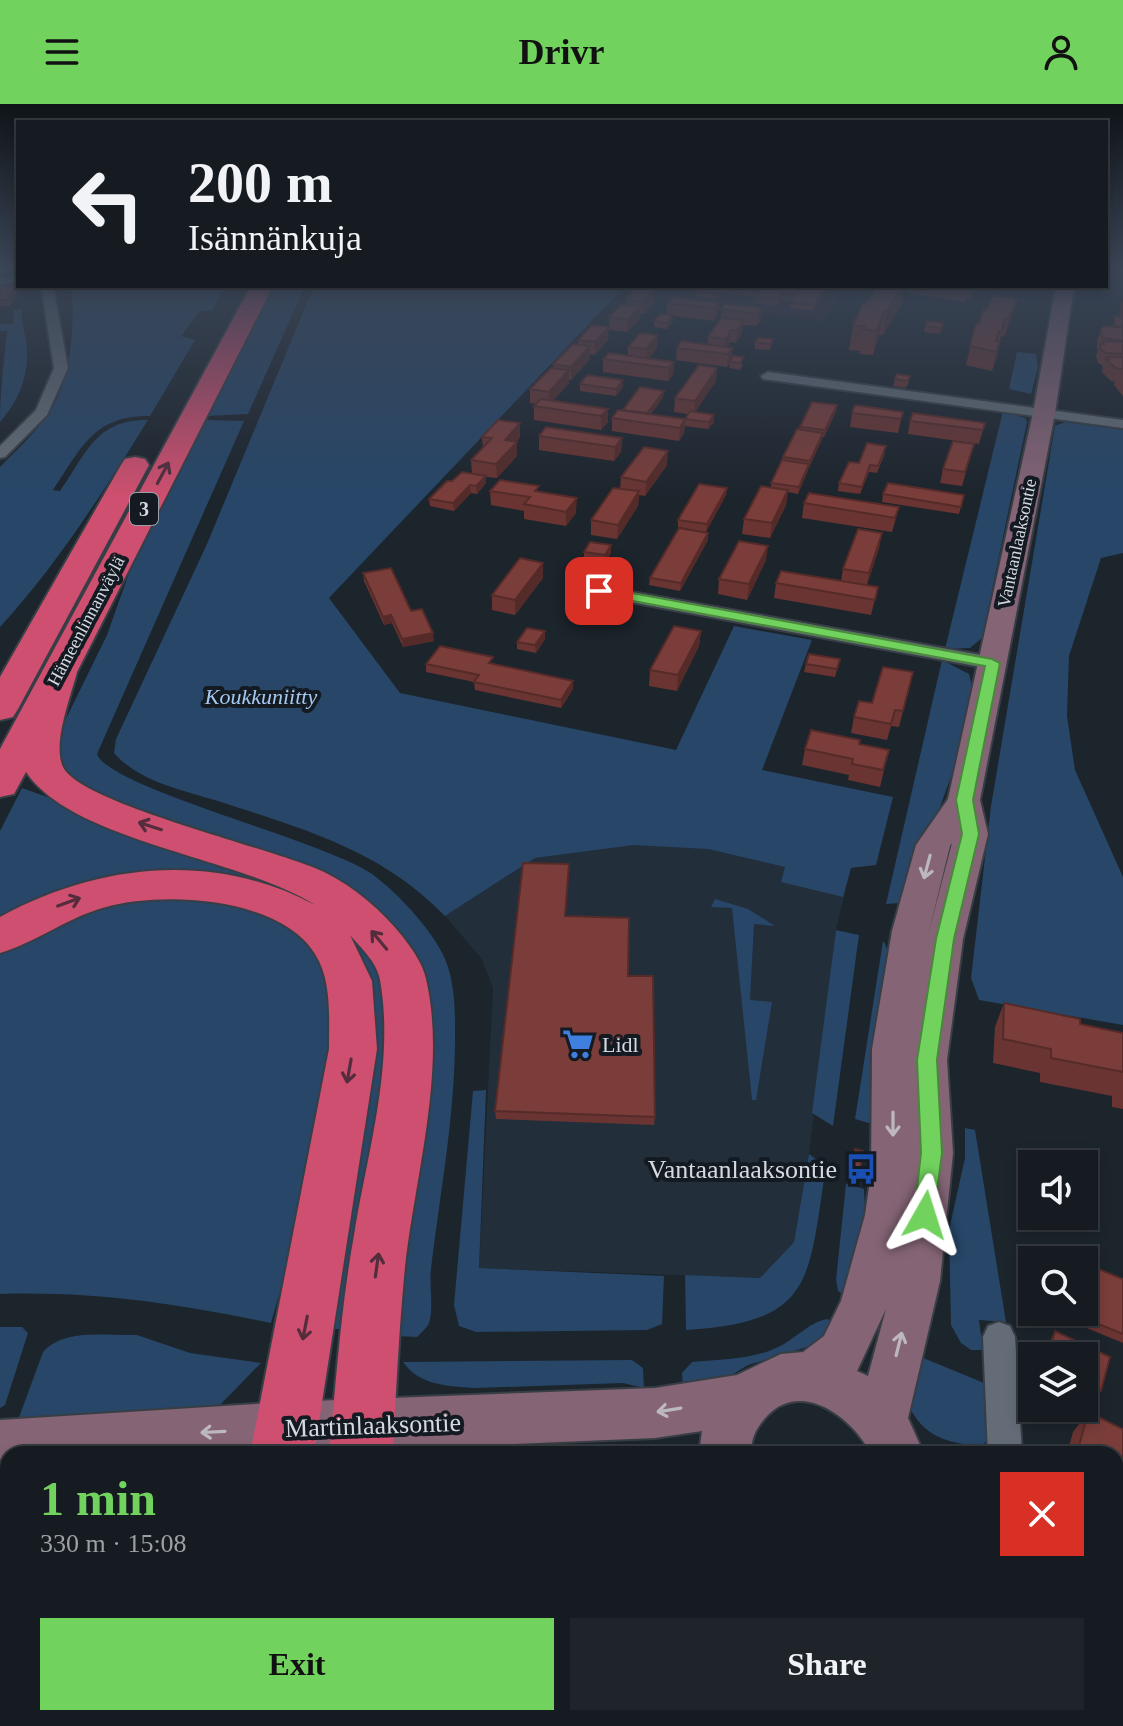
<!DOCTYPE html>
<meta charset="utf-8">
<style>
body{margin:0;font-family:"Times New Roman",serif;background:#1e242a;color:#f1f3f6;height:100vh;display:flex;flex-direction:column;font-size:30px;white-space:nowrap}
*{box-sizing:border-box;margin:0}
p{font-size:26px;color:#9da1a5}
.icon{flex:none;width:44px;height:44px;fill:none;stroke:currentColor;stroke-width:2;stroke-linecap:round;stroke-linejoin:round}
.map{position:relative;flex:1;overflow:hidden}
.details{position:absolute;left:0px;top:1342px;width:1124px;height:280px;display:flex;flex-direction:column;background:#151b21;border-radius:24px 24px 0 0;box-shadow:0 4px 12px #0003,0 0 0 2px #34393f}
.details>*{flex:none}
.guide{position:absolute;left:16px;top:16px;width:1092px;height:168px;border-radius:0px;box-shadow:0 4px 12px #0003,0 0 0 2px #34393f;background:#151b21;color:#f1f3f6;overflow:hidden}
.buttons{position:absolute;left:1018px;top:1046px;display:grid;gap:16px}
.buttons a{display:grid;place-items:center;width:80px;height:80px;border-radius:0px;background:#151b21;box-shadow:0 4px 12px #0003,0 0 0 2px #34393f;font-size:40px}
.pin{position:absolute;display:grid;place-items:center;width:68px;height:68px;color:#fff;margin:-34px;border-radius:16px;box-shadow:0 4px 12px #0006}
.me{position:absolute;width:88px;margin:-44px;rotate:6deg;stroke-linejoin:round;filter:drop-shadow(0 0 6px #0008)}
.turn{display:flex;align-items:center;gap:28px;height:168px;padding:0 40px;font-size:36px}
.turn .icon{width:104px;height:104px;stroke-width:2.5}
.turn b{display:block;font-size:56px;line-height:68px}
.round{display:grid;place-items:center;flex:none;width:84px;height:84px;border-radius:0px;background:#1e242a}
.overview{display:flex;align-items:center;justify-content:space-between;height:136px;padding:0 40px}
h1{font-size:48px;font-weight:800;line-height:60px;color:#72d25e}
.primary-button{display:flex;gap:16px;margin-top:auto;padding:16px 40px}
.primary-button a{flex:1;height:92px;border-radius:0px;background:#72d25e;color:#111;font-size:32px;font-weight:800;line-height:92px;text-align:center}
.primary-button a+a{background:#1e242a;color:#f1f3f6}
header{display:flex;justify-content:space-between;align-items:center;height:104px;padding:0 40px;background:#72d25e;color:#111;font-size:36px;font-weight:800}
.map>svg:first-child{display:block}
</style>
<header><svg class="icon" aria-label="menu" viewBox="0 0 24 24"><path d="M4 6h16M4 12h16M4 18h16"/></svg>Drivr<svg class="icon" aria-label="person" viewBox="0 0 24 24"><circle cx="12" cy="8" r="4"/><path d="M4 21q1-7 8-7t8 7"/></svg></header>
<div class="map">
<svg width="1123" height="1622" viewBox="0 0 1123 1622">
<rect width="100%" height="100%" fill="#1c242c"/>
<path fill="#222e3a" d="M630,726L851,764L836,826L809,1050L794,1138L760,1174L479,1164L493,884L481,854L445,812L535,754L633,741Z"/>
<path fill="#302634" d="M625,182H764L838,191L824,217L616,191Z"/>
<path fill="#274668" d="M69,182H224L212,207H200L181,232L195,236L150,312C93,311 81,345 53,386L60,387C86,350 96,315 148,316C103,388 58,460 0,523V363C49,315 68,295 72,225C73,211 74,194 69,182Z
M272,182H305L248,310L206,312Z
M314,182H625L329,494L400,589L676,646L734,522L812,536L762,666L893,693L876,761L851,764L843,793L781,778L785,763L708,745L634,741L535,754L445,812C382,747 307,726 224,699C187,687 140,679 114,649L116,635L207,440Z
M23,205C20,217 24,224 26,236C31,266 20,296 0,318C0,286 4,258 7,227H0V220H13L14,206Z
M1017,248L1036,250L1038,263L1031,290L1009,285Z
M1003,307L1025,314L1027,318L982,534L970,544L945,545Z
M205,316L244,317L97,650C109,684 325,737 372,770C397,788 439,832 448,863C456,889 455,915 455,941C454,1017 440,1090 431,1165C429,1181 434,1204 429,1219C427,1224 420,1230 417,1233L396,1232L397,1168L379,812L356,787L314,764L117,699L67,672L58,657L56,635L107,531L129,469Z
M1065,318L1123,326V449L1101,454L1069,552L1067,612L1075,666L1123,773V921L979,896L971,874L991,702L1055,322Z
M942,556L969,570L972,582L953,667L909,789L900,799L886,800Z
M22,684L236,760L334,803L383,868L392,919L349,1225H328L362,873L226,773L0,820V727Z
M214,792L292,821L322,855L337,923L289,1155L271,1219C178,1200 96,1187 0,1190V847L114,796Z
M715,795L748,805L775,822L754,820L750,896L772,898L756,996H752L732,804L711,803Z
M836,826L859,831L833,1022L812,1009Z
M883,837C901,857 877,987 872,1020L855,1015Z
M486,986L479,1164L664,1172L662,1220L647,1226L476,1228L459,1222L454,1201L473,987Z
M965,1024L975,1026L1006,1218L979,1216L983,1246H971L961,1239L951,1221L949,1126L965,1054Z
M809,1050L826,1063C808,1174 816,1219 686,1226L685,1171L760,1174L794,1138Z
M846,1080L864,1085L867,1146L846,1192L838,1187L836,1176Z
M827,1215L839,1220L817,1240L748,1261L708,1285L683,1288L682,1269L692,1258C723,1255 756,1256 784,1240C799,1231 809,1219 827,1215Z
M0,1223H22L28,1229L5,1301L0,1304Z
M137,1231L190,1249L261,1259L219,1302L177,1317L14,1327L43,1248C64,1224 107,1232 137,1231Z
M921,1253L984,1279L990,1287L989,1336L980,1342C942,1339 920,1330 905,1294Z
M632,1256L643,1264L644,1284L623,1279L475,1284C448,1282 420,1282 403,1258Z
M0,1398L8,1399V1614H721V1622H0Z
M898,1614H982L981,1622H899Z"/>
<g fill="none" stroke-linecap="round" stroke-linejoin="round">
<path stroke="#266a71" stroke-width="12" d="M562,1622L568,1614"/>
<defs>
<path id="street" d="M18,172V178L0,180V174Z
M41,182H53L68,264L47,311L5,353L0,354V342L36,306L54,264Z
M768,268L1123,316V324L763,275L761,272Z
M582,479L992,553L1002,559L992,565L576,488L573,484L576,480Z
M999,1218L1010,1222L1015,1233L1022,1350H988L983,1233L988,1222Z
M981,1614H1021L1020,1622H980Z"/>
<path id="secondary" d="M1056,182H1074L1055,309L980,696L988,730L963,835L947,956L953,1049L940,1177L908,1314L924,1350H871C853,1314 802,1275 767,1312C756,1324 751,1333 751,1350H699L702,1327L655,1334L280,1350H8V1396H0V1316L286,1298L655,1284L737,1271L781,1250L803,1248L824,1232L841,1197L865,1111L871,1070L872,945L892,827L916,741L948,695L1033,309ZM952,739L928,831L950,742ZM886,1205L868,1272L857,1267Z
M796,1614H909L911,1622H798Z"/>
<path id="highway" d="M251,182H273L77,568C71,592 52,640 63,663C80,700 279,746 324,768C356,784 381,806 403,833C412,845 423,860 426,875C447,965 415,1072 405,1163C399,1225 396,1288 393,1350H329C336,1277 341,1203 354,1131C367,1049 395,960 380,876C377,858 361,844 350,831L372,877L377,945L314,1350H250L329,945C329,915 332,876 315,850C280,793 163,787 106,803C68,813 37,838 0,849V813C99,759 214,747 315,801C240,753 73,738 26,668L14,690L0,693V645Z
M135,353L145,355L149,361L18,605L13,613L0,616V573L121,361L125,355Z"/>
</defs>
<use href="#street" stroke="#383e45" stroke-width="4"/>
<use href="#secondary" stroke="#383e45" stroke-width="4"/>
<use href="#highway" stroke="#383e45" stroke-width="4"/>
<use href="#street" fill="#646d77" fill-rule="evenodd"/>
<use href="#secondary" fill="#846475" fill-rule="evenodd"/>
<use href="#highway" fill="#ce4f6f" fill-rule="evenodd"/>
</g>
<path fill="#693432" d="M0,165H11L7,170H0Z
M0,182L18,188L10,202H0Z
M698,182H806L823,190L813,207L790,204L792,197L780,196L776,202L755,199L756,193L719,188L716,195L696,193Z
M910,182H974L971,195L966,194L965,198L909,189Z
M655,185V197L644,210L640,209V215L627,228L609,226V213L626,201V195Z
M1121,198H1123V292L1114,281L1115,278L1111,277L1102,268L1103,262L1098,259L1096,252L1098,245L1097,243V237L1101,225L1113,223L1115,212H1119Z
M667,199H719L718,211L714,217L673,212L672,218L667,225L654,223V217L667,211Z
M863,199L902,200L883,231H879L873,251L859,250L860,247L849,246L853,221Z
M762,204L761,216L757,222L743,221L742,229L736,239L730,238L727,243L731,255L743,260L740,266L729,264L730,259L727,263L676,256L677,244L708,241V233L721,215V205Z
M1012,213L1004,233L1001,232L996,256L992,267L966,261L976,219Z
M943,219L940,230L924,228L925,222Z
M609,223L608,236L595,251L590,250V255L571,276H569V279L553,296L608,305V318L601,326L534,316V302L537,300L530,299V285L554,264L553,260L578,240V236Z
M658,231L657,244L649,254L674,258L673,271L668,277L603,268V255L628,251V243Z
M773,235L770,246L755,245V238Z
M897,270L909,278L906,284L893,282Z
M623,276V283L616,292L580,287V280Z
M716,277L695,308L714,318L708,325L685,322L684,329L679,337L612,327V314L623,306L663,293L651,310L685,315L688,310L674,308L675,294Z
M837,301L836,308L824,333H822L809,364H808L798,390L788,388L786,401L770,434L742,430L744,415L771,383V379L783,353L799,326L800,323Z
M903,308L898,329L850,323L852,309Z
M910,317L985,319L979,340L908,330Z
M539,332L622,334L621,348L614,357L539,346Z
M482,333H520L516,338L517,352L497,374L486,373V379L477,390L471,389L454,407L430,402L429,395L452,377L472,370L471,356L483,344Z
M885,349L877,369L869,368L860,390L838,387L839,379L859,359Z
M970,354L962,382L940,379L943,365Z
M667,361L645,392L639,391L638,402L617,435L591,431V416L620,385L621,373Z
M727,384L726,391L706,428L678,423V416Z
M490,387L539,388L576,409L566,422L524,415V407L491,401Z
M883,390L964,391L959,410L882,398Z
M804,399L899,403L892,428L802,414Z
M708,429V436L680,487L649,481L650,474Z
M882,429L879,444L867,481L878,483L871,511L774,494L776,479L841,477L843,465Z
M584,448L611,449L605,459L584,455Z
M766,456L747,496L718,490L719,475Z
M543,459V474L515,511L492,506V491Z
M363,469L411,507L434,537L403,543L392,519L384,521L364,477Z
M545,527V535L536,549L517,545V538Z
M701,527L699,542L677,587L649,582L650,566Z
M840,555L835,573L804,568L806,560Z
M426,560H494L573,585L561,604L475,586L474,578L426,568Z
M913,568L899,623L891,622L887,636L851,629L854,613Z
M859,640L889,646L880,683L848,676L849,671L802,661L805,645Z
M566,812L655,1013L654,1021L496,1015L495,1007Z
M1004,899L1080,920L1123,929V1005L1112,1003V992L1040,978V969L993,959L995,923Z
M855,1045L860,1066L858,1074L849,1072Z
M1123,1175V1239L1060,1213L1061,1208H1084Z
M1055,1227L1110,1253L1101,1287L1095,1294L1084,1289V1252H1046L1051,1235Z
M1088,1308L1123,1325V1426L1116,1422V1350H1067L1073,1328Z
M1123,1542V1622H1113V1614H1116V1555L1118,1556L1119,1546Z"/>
<path fill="#552b29" d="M16,182L18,188L10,202L8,196Z
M903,182H905L902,200L883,231L887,207Z
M824,184L823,190L813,207L814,201Z
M655,185V197L644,210V198Z
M1017,195L1012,213L1004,233L1009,214Z
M719,199L718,211L714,217L715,204Z
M640,203V215L627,228V216Z
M762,204L761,216L757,222L758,210Z
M884,207L879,231L873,251L877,227Z
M673,211L672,218L667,225V219Z
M744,216L742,229L736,239L737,226Z
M609,223L608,236L595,251V238Z
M731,226L730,238L724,247L726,235Z
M658,231L657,244L646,258V245Z
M1000,237L996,256L992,267L996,248Z
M590,242V255L571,276V263Z
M733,244L731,257L727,263L728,250Z
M674,258L673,271L668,277L669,264Z
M717,264L716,277L694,310L695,297Z
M569,266V279L549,302V288Z
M623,276V283L616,292V285Z
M664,287L663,293L647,316V309Z
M837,301L836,308L824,333L825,326Z
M608,305V318L601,326V312Z
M714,311V318L708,325L709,318Z
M685,315L684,329L679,337L680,324Z
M520,319V333L505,350V336Z
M823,329L822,336L809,364L810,357Z
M622,334L621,348L614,357L615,343Z
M517,338V352L497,374L496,360Z
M668,347L667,361L645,392L646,378Z
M809,360L808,367L798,390L799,383Z
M486,372V379L477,390L476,382Z
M470,381L471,389L454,407L453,399Z
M727,384L726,391L706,428L707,420Z
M788,386L786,401L770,434L772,419Z
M639,387L638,402L617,435L618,421Z
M577,394L576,409L566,422V408Z
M708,429V436L680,487L681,479Z
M882,429L879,444L866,484L869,469Z
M611,441V449L605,459V451Z
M768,442L766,456L747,496L749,480Z
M543,459V474L515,511V496Z
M391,511L392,519L384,521L383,513Z
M545,527V535L536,549L535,541Z
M701,527L699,542L677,587L678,571Z
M433,529L434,537L403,543L402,535Z
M573,577V585L561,604V596Z"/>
<path fill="#7a3d3a" stroke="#552b29" stroke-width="2" d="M0,182H16L8,196H0Z
M718,182H806L824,184L814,201L791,198L795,191L781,190L777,196L756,193L760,187Z
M877,182H903L887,207H884L877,227L863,225L865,223L853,221L863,199L866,200Z
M943,182H973H969L967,186Z
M637,183L655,185L644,198L626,195Z
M700,183L719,185L716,189L697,187Z
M993,192L1017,195L1009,214H1005L1002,227H999L996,237H1000L996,248L970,242L976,219L979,220L983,206L986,207Z
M672,193L719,199L715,204L667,199Z
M1121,198H1123V224L1114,221L1115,212L1120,213Z
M622,200L640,203L627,216L609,213Z
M725,200L762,204L758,210L721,205Z
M660,210L673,211L667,219L654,217Z
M721,214L744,216L737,226H731L726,235L708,233Z
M927,217L943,219L942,224L925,222Z
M592,221L609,223L595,238L578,236Z
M1104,222L1123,224V237L1104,234L1101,231V225Z
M640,229L658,231L646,245L628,243Z
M758,234L773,235L771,240L755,238Z
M681,237L733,244L728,250L677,244Z
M1103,237L1123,238V250L1106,249L1101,246L1100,240H1104Z
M573,240L590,242L571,263L553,260Z
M609,249L674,258L669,264L603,255Z
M733,252L744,253L740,259L730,258Z
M1108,253H1123V265L1115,264L1106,255H1109Z
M699,261L717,264L695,297L675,294Z
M551,264L569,266L549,288L530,285Z
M897,270L910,272L908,277L895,275Z
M587,271L623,276L616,285L580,280Z
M640,283L664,287L647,309L623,306Z
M541,295L608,305L601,312L534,302Z
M812,298L837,301L825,326L800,323Z
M855,301L903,308L901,315L852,309Z
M618,306L685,315L680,324L612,314Z
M690,307L714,311L709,318L685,315Z
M913,309L985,319L983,326L910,317Z
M498,316L520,319L505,336L517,338L496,360L471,356L492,334L482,333Z
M546,323L622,334L615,343L539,332Z
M797,325L823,329L810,357L783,353Z
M953,337L974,340L965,368L943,365Z
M867,339L886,342L878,362L870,361L862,383L839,379L849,358L859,359Z
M644,343L668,347L646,378L621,373Z
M782,356L809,360L799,383L771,379Z
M462,368L486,372L476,382L470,381L453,399L429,395L447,377H452Z
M500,376L539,382L535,387L577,394L566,408L524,400L530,393L490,387Z
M888,379L964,391L961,403L883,390Z
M699,380L727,384L707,420L678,416Z
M761,382L788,386L772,419L744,415Z
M613,384L639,387L618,421L591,416Z
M809,389L899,403L895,414L804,399Z
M679,424L708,429L681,479L650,474Z
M858,425L882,429L869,469L843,465Z
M739,437L768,442L749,480L719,475Z
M590,438L611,441L605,451L584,448Z
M520,454L543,459L515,496L492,491Z
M391,464L411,507L422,505L433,529L402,535L391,511L383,513L363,469Z
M781,467L878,483L875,496L776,479Z
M674,522L701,527L678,571L650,566Z
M527,524L545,527L535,541L517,538Z
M440,542L493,553L489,559L573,577L561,596L474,578L479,571L426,560Z
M809,550L840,555L837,565L806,560Z
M883,563L913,568L903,607L895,606L891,620L854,613L859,597L872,599Z
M811,626L860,636L859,640L889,646L883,666L852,660L853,655L805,645Z
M523,759L569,760L565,812L629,814L628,872H653L655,1013L495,1007Z
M1004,899L1080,915V920L1123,929V968L1051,954V945L1003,935Z
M855,1045L863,1047L860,1066L852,1064Z
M1084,1159L1123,1175V1230L1070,1208H1084Z
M1055,1227L1110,1253L1101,1287L1084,1280V1252H1048Z
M1088,1308L1123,1325V1399L1116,1396V1350H1077Z
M1116,1555L1123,1558V1591L1116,1588Z"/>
<defs><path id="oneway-shaft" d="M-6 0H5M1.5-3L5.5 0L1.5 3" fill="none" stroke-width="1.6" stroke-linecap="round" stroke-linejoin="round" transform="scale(2)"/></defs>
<g stroke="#542d3d">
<use href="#oneway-shaft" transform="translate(163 369) rotate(-62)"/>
<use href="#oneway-shaft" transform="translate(150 722) rotate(-162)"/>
<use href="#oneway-shaft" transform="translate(69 798) rotate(-20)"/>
<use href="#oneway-shaft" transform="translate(379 836) rotate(-130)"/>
<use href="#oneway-shaft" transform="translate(349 967) rotate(100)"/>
<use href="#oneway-shaft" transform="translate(377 1161) rotate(-82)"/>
<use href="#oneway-shaft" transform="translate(305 1224) rotate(101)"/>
</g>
<g stroke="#bdb7c0">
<use href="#oneway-shaft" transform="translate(927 763) rotate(105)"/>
<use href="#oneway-shaft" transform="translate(893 1020) rotate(90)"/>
<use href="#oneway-shaft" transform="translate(899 1240) rotate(-76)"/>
<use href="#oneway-shaft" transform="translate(669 1306) rotate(171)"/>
<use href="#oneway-shaft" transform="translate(213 1328) rotate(177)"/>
</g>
<linearGradient id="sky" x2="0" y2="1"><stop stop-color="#0f1418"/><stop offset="0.42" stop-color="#3a4556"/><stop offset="1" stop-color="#3a4556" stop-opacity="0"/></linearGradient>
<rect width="1123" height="393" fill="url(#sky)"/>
<path fill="#72d25e" stroke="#4a883d" stroke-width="2" d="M599,483L992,555L1000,559L973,696L979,730L954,835L937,956L942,1049L933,1118L925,1121L917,1118L914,1111L921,1049L917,956L936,835L962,730L956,696L985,562L595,490V484Z"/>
<defs>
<symbol id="supermarket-bare" viewBox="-9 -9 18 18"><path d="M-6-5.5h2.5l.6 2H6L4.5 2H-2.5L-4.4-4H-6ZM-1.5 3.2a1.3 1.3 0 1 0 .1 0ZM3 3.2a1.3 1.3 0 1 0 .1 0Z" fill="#3f7fe0" stroke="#131a22" stroke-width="2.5" paint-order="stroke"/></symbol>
<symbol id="bus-bare" viewBox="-9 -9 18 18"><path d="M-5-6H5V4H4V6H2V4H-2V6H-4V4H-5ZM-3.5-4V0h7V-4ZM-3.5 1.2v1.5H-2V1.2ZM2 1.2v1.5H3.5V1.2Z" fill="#1a4fb4" stroke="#131a22" stroke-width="2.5" paint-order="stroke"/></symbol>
</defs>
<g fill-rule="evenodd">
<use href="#supermarket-bare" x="556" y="918" width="44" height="44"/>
<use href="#bus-bare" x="839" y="1043" width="44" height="44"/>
</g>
<g text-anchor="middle" stroke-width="8" stroke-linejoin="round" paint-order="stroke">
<g font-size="18" fill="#d5dae0" stroke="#131a22">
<text transform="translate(1017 439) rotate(-78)" y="6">Vantaanlaaksontie</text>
<text transform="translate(86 517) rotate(-62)" y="6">Hämeenlinnanväylä</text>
</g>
<rect fill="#131a22" stroke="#9ba0a7" stroke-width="2" x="130" y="389" width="28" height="32" rx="6"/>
<g font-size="20" font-weight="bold" fill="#d5dae0">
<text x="144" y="412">3</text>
</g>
<g font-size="22" font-style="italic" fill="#a5c9f1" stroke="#131a22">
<text x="261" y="600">Koukkuniitty</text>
</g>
<g font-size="22" fill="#d5dae0" stroke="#131a22" text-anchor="start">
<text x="602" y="948">Lidl</text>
</g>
<g font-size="26" fill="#d5dae0" stroke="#131a22" text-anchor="end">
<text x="837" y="1074">Vantaanlaaksontie</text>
</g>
<g font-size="26" fill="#d5dae0" stroke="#131a22">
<text transform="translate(373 1321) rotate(-2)" y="9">Martinlaaksontie</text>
</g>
</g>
</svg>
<div class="buttons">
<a><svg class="icon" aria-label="sound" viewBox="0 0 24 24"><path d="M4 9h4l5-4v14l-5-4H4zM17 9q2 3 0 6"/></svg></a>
<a><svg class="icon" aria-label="search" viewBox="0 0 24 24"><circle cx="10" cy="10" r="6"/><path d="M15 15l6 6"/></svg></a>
<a><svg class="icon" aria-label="layers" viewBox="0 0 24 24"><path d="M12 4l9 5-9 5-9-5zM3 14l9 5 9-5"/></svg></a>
</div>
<div class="pin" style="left:599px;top:487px;background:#d93025"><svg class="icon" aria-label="arrive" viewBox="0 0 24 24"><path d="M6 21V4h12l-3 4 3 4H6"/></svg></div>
<svg class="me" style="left:925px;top:1111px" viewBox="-20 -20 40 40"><path d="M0-17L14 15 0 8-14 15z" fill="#72d25e" stroke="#fff" stroke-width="4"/></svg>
<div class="guide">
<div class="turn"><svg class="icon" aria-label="left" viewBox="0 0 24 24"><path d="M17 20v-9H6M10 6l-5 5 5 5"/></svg><div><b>200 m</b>Isännänkuja</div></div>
</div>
<section class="details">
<div class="overview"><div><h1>1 min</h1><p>330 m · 15:08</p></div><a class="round" style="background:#d93025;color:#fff"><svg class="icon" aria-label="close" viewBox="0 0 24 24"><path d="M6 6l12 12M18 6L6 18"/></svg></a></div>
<div class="primary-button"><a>Exit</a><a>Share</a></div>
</section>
</div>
